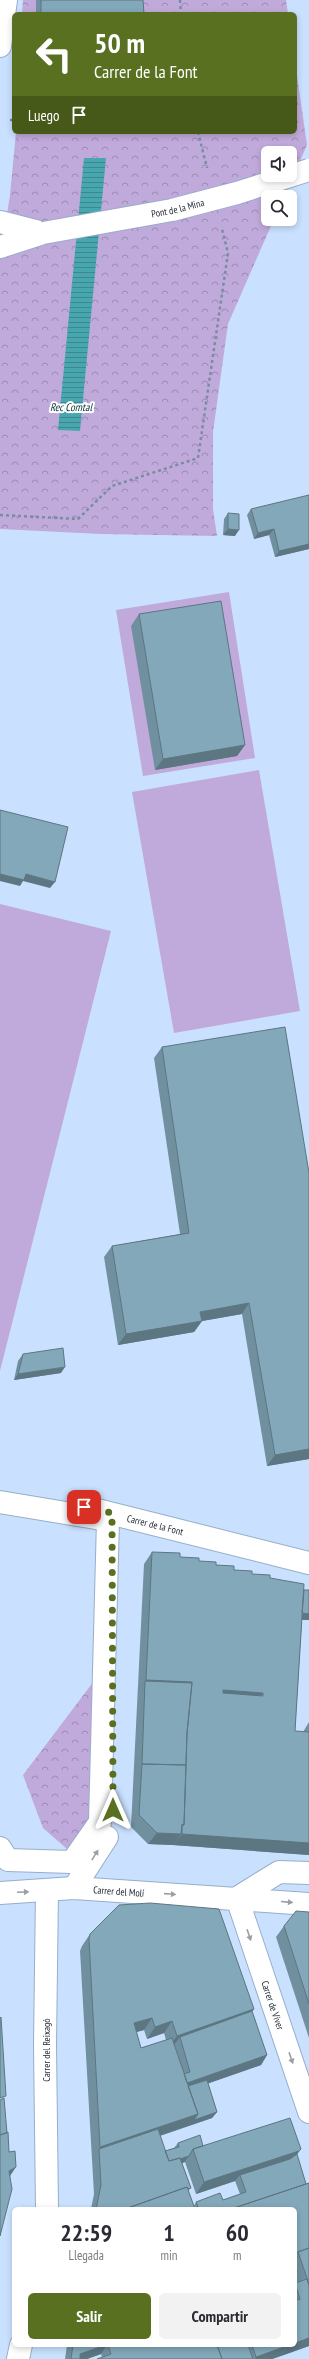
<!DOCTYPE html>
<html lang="es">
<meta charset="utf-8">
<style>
body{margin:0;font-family:"PT Sans Narrow",sans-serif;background:#f2f2f3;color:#2b2b33;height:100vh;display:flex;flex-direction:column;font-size:15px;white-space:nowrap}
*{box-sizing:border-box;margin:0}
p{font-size:13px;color:#7c7c81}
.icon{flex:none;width:22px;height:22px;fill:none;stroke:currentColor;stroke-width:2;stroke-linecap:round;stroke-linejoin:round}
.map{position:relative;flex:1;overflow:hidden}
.panel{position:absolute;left:12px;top:2207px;width:285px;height:140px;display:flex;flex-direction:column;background:#fff;border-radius:6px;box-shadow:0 2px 6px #0003}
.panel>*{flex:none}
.banner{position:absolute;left:12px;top:12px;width:285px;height:122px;border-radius:6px;box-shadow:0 2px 6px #0003;background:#597020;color:#fff;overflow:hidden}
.buttons{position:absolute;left:261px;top:146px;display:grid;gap:8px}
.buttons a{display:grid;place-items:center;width:36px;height:36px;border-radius:6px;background:#fff;box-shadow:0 2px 6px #0003;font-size:20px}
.pin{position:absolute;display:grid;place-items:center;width:34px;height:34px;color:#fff;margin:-17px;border-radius:8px;box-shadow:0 2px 6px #0006}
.me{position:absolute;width:44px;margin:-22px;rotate:0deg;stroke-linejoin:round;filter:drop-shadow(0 0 3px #0008)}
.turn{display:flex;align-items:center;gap:14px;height:84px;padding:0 16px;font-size:18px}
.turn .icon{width:52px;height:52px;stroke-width:2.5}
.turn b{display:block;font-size:28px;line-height:34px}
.then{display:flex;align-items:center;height:38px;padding:0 16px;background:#0003;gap:8px;font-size:15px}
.eta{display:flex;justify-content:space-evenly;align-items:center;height:68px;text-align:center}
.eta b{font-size:24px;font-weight:700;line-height:28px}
.action{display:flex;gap:8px;margin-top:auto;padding:8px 16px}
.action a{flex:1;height:46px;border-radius:6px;background:#597020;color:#fff;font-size:16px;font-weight:700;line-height:46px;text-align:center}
.action a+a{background:#f2f2f3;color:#2b2b33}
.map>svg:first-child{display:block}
</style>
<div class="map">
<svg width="309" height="2359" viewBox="0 0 309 2359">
<defs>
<pattern id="park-crowns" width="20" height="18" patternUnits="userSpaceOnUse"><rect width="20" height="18" fill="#c0aadb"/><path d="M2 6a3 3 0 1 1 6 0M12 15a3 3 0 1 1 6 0" fill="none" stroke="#9c8bb2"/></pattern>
<pattern id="water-rules" width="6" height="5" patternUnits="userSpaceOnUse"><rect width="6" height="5" fill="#48a7ae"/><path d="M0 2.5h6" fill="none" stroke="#3c888e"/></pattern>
</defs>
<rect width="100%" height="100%" fill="#c9e1fe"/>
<path fill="url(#park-crowns)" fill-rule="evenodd" d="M23,0H286L288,14H22Z
M295,61L307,145L284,197H268V219H274L228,324L213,432V509L217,536L101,534L0,529V259L10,195L16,132H295ZM268,153H290V175H268Z
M100,1673L101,1826L75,1856L43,1828L23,1775Z"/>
<path fill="#c0aadb" d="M229,592L255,758L143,776L116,610Z
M259,770L300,1011L174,1033L132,792Z
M0,904L111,931L0,1371Z"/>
<path fill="url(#water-rules)" d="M84,158H106L80,431L58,430Z"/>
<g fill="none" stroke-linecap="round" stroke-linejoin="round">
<defs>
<g id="street">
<path d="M0,46L6,0"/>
<path d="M0,222L43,233"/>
<path d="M0,247L43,233"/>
<path d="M0,1502L108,1520L100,1822L72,1862L8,1860L0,1848"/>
<path id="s1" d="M93,1509L309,1563"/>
<path d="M74,1888L107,1837"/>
<path id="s2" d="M0,1893L74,1888L309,1904"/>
<path id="s3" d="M237,1898L309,2112"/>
<path d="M237,1898L279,1872L309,1873"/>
<path d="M47,2209L45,2045L47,1890"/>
<path d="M18,2359L21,2345"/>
</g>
</defs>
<use href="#street" stroke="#97aec9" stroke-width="24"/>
<path stroke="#7b8ca1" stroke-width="2.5" stroke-dasharray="3 3" stroke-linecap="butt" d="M180,0L181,14
M10,120H14
M198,132L207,168
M0,515L78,519L112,486L198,458L228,253L222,229"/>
<use href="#street" stroke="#fff" stroke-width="22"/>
<defs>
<g id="street-bridge">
<path id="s4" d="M43,233L172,210L237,193L309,170"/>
</g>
</defs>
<use href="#street-bridge" stroke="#97aec9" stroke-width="24" stroke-linecap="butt"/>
<use href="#street-bridge" stroke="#fff" stroke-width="22"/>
</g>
<path fill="#71909f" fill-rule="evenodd" d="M36,0H143L144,14H36Z
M251,509L309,549L275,557L269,535L254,539L247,515Z
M228,513L235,536L223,535L224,519Z
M139,614L245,745L237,756L155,770L131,626Z
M162,1047L309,1459L267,1466L242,1314L202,1321L194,1332L118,1345L104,1257L112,1246L180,1234L154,1058Z
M23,1354L61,1373L14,1380L18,1361Z
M152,1552L180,1557L216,1565L234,1570L270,1578L304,1590H309V1620H302L295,1731L303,1732L309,1722V1855L173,1845L148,1844L131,1827L144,1564Z
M309,1912V2038L276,1937L284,1926Z
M90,1934L254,2009L252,2011L267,2055L261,2065L208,2083L217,2112L212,2118L160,2136L165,2151L174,2148L178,2143L297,2154L306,2184L309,2183V2346L272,2359H97L102,2357L101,2354L87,2359H65L67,2345H295V2283L296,2282L295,2279V2209H91L94,2194L80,1951L82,1946ZM144,2030L147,2039L164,2033L166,2040L141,2048L136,2032ZM185,2162L196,2194L235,2181L240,2194L223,2200L196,2202L194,2206L188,2191L191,2188L182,2163Z"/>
<path fill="#5c7682" d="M228,529L239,530L235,536L223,535Z
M274,529L269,535L254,539L258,533Z
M309,544V549L275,557L279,551Z
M245,745L237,756L155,770L163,759Z
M0,874H26L55,882L50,888L23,881L20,886L0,881Z
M249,1303L242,1314L202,1321L194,1332L118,1345L126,1334L200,1312Z
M65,1367L61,1373L14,1380L18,1374Z
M309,1449V1459L267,1466L275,1455Z
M298,1613L309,1614V1620L294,1619Z
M146,1680L192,1682L184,1694L145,1681L137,1692Z
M223,1690L263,1693L255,1704L214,1702Z
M157,1833L181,1834L173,1845L148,1844Z
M182,1834L309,1843V1855L173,1845Z
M254,2009L245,2021L180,2037L173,2046L169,2047L177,2036Z
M152,2018L144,2030L126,2035L134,2023Z
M172,2021L164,2033L147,2039L155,2027Z
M267,2055L261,2065L184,2092L185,2084Z
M217,2112L212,2118L99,2156V2149L100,2147L198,2114Z
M301,2149L291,2163L240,2175L235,2181L196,2194L204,2182Z
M189,2156L185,2161V2162L162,2171L166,2165Z
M16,2167L8,2179L9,2171Z
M309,2338V2346L281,2356L288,2345H295V2343Z
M106,2345H107L101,2354L87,2359H77L80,2354Z
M287,2346L281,2356L272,2359H255L256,2357Z"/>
<path fill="#83a8b9" stroke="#5c7682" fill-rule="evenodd" d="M41,0H143L144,14H41Z
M309,495V544L279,551L274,529L258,533L251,509Z
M228,513L239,514V530L228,529Z
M221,601L245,745L163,759L139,614Z
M0,810L68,827L55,882L26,874L24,880L0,874Z
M285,1027L309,1173V1449L275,1455L249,1303L200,1312L202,1321L126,1334L112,1246L189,1233L162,1047Z
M63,1348L65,1367L18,1374L23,1354Z
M152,1552L180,1553V1557L199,1558V1561L216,1562V1565L234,1566V1570L252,1571V1574L270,1575V1578L304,1584L295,1731L309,1732V1843L182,1834V1824L184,1825L187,1733L192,1682L146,1680ZM223,1690L263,1693V1696L223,1693Z
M304,1590H309V1614L302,1613Z
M145,1681L192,1683L187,1733L186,1765L142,1764Z
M142,1764L186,1765L184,1825H182L181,1834L157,1833L139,1815Z
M150,1903L219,1909L254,2009L177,2036L172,2021L155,2027L152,2018L134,2023L141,2048L172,2038L198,2114L100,2147L89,1939L90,1934L119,1905Z
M296,1911L309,1912V2004L284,1926Z
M252,2011L267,2055L187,2083L184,2074L190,2072L180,2037Z
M1,2017L6,2096L0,2098V2018Z
M207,2080L217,2112L194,2120L198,2114L188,2086Z
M4,2098L7,2133L0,2135V2100Z
M290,2118L301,2149L299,2151L204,2182L193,2149Z
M158,2129L169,2161L180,2158L191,2188L188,2189L187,2187L125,2209H96L101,2185L99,2149Z
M8,2132L9,2152L15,2151L16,2167L9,2171L12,2189L0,2236V2135Z
M200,2135L203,2146L193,2149L189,2156L180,2159V2158L169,2161L165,2151L179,2147L178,2143Z
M297,2154L306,2184L231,2209H199L196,2202L220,2193L223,2200L246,2192L240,2175L290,2159Z
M309,2183V2248L295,2253V2209H231Z
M187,2187L195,2209H125Z
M309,2248V2284L298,2252Z
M307,2279L309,2286V2338L295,2343V2301L300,2299L295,2283Z
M73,2345H106L80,2354V2359H71Z
M108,2345H217L222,2359H97L111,2354Z
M217,2345H248L253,2359H222Z
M252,2345H287V2346L256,2357Z"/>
<defs><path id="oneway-solid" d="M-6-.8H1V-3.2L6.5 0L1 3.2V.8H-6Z"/></defs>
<g fill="#9b9fa4">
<use href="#oneway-solid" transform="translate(95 1855) rotate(-58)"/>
<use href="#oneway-solid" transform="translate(23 1892) rotate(-3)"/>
<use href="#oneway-solid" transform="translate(170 1894) rotate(4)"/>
<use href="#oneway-solid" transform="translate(287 1902) rotate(5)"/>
<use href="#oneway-solid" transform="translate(249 1935) rotate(71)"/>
<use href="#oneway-solid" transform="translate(291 2058) rotate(71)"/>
</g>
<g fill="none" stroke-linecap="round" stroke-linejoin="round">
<path stroke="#597020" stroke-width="7" stroke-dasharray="0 12.6" d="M84,1507L112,1513L113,1810"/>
</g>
<g text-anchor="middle" stroke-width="4" stroke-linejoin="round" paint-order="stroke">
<g font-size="10" fill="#212a34" stroke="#fff">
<text dy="4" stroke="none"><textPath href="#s4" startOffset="137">Pont de la Mina</textPath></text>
<text dy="4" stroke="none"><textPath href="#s1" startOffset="64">Carrer de la Font</textPath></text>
<text dy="4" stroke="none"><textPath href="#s2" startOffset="119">Carrer del Molí</textPath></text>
<text dy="4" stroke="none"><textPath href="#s3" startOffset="113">Carrer de Viver</textPath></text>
<text transform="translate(46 2050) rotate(-90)" y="4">Carrer del Reixagó</text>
</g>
<g font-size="11" font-style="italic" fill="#063538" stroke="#fff">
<text x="71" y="411">Rec Comtal</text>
</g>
</g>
</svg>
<div class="buttons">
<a><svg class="icon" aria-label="sound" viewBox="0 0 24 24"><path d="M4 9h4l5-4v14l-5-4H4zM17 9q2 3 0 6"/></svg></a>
<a><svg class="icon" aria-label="search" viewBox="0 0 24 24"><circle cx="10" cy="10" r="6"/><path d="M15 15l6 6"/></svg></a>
</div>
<div class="pin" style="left:84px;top:1507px;background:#d93025"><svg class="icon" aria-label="arrive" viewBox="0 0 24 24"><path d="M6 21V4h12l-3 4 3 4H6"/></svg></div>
<svg class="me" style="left:113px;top:1810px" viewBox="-20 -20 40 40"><path d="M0-17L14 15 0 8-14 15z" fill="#597020" stroke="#fff" stroke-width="4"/></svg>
<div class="banner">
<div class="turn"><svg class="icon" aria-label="left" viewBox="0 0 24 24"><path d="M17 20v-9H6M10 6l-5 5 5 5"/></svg><div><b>50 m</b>Carrer de la Font</div></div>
<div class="then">Luego<svg class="icon" aria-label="arrive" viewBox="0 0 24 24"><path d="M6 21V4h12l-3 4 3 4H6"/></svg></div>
</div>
<section class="panel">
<div class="eta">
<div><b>22:59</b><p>Llegada</p></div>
<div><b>1</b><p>min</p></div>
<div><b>60</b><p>m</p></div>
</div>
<div class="action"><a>Salir</a><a>Compartir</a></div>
</section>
</div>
